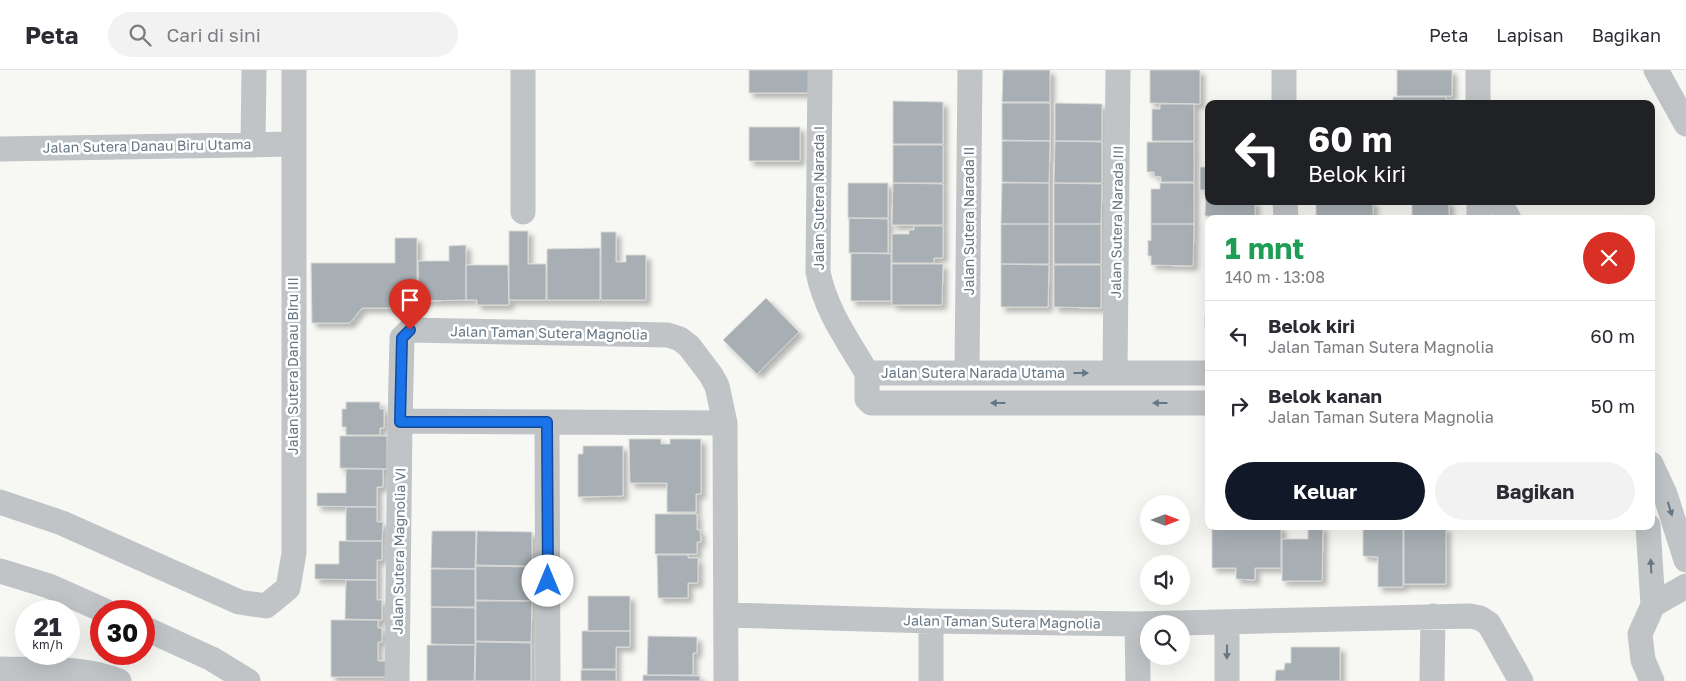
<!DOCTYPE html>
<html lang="id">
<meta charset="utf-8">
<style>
body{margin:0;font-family:"Golos Text",sans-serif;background:#f2f2f3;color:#2b2b33;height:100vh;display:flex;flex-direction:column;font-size:19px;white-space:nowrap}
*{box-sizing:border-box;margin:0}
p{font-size:16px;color:#7c7c81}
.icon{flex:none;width:28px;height:28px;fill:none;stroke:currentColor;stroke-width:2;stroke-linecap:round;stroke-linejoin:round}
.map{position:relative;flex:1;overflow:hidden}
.drawer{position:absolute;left:1205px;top:145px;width:450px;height:315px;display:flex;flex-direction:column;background:#fff;border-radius:10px;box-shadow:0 5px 20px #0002}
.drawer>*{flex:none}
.banner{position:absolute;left:1205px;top:30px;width:450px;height:105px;border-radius:10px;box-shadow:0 5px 20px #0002;background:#202124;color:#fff;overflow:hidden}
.needle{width:32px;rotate:90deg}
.controls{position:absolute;left:1140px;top:425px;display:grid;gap:10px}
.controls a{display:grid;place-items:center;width:50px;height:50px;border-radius:50%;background:#fff;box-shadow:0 5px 20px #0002;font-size:25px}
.speed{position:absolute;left:15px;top:530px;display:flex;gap:10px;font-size:25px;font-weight:700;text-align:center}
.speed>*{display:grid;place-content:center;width:65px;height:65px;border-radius:50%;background:#fff;box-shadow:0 5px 20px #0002;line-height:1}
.speed small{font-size:12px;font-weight:400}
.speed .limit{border:8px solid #d22;background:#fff;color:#111}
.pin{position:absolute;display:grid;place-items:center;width:42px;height:42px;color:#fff;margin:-51px -21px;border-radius:50% 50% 50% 0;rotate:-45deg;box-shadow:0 0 5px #0007}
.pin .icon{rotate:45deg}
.me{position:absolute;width:55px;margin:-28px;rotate:0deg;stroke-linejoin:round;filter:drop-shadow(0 0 4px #0008)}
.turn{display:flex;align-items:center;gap:18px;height:105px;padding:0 20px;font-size:22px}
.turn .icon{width:65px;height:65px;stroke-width:2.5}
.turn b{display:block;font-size:35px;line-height:42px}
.round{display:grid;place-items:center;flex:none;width:52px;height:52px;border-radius:26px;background:#f2f2f3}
.overview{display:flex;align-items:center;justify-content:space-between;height:85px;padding:0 20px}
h1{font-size:30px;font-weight:700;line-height:38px;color:#1e9e55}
.button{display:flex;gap:10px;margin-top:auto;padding:10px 20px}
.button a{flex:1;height:58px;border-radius:30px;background:#111827;color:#fff;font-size:20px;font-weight:700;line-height:58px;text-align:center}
.button a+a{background:#f2f2f3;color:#2b2b33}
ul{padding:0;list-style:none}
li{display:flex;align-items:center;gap:15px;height:70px;padding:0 20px;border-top:1px solid #e1e1e2}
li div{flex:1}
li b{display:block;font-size:19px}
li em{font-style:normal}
header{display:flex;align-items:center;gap:30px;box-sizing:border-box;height:70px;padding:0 25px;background:#fff;border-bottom:1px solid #e1e1e2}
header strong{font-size:24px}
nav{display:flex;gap:28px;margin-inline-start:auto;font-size:18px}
.search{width:350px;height:45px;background:#f2f2f3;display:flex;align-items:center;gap:12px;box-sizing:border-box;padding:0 18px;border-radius:28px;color:#7c7c81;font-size:19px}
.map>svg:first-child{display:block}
</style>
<header>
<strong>Peta</strong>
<div class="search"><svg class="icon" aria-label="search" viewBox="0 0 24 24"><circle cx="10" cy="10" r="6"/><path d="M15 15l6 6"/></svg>Cari di sini</div>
<nav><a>Peta</a><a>Lapisan</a><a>Bagikan</a></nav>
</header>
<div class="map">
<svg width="1686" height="611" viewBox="0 0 1686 611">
<defs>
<filter id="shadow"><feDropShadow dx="4.5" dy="4.5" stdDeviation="2.5" flood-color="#0004"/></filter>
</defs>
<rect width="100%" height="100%" fill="#f7f7f4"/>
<path fill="#a7afb4" stroke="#d8d8d6" filter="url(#shadow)" d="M749,0H811V23H749Z
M1003,0H1050V32H1002Z
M1150,0H1200V34L1150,33Z
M1397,0H1452V26H1397Z
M1393,27H1446V34H1393Z
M893,31L943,32V74H893Z
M1002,33H1050V71L1002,70Z
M1055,33L1102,34V71H1055Z
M1160,34H1194V71H1152V39H1160Z
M749,57H800V91H749Z
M1002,71H1050L1049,113L1002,112Z
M1055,71L1102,72V113H1054Z
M1147,72H1194V112H1161V107L1154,106V102H1147Z
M893,75H943V113H893Z
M1200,97H1209V120H1200Z
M848,113H888V148H848Z
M893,113L943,114V155H892Z
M1002,113H1049V154H1001Z
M1054,113L1102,114L1101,154H1054Z
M1160,113H1194V154H1151V119H1160Z
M1206,121H1209V131H1255V149H1217V146H1205Z
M1316,131H1373V149H1316Z
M1412,131H1449V149H1412Z
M849,148L888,149V183H849Z
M1001,154H1049V194H1001Z
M1054,154H1101V194H1054Z
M1151,154H1194L1193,196L1151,195V186H1148V170L1151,171Z
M914,156H943V188H934V193H892V164H909V160H914Z
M509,161H528V194H546V230H509Z
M601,162H616V192H626V185H646V230H601Z
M395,168H417V238H362L350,253H312L311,193H395Z
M466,175V230L419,231L418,191H449V176Z
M600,178V230H547V179Z
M851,183L891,184V231H851Z
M892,194H943L942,235H892Z
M1001,194L1049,195L1048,237H1001Z
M466,195H508L509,235H477V230H466Z
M1054,195H1101V238L1054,237Z
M766,228L799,262L757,304L723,270Z
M1205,245H1209V271L1208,257H1205Z
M346,332H380V339H384V358H380V365H346V357H342V339H346Z
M340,366H387V399L340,398Z
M629,369H661V374H670V369H701V424H696V442H667V413H630Z
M583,376H623V426L578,427V384H583Z
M346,399H383V417H377V437L317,436V423H346Z
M346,437H377V452H383L382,471H346Z
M655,444H697V460H700L701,472H697V484H655Z
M1212,456H1281V498H1255V510L1236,509V498H1212Z
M1308,456H1323L1322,511H1282V469H1308Z
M1363,456H1403V517H1378V487L1363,486Z
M1404,457H1446V514H1404Z
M432,461H476L475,499L431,498Z
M477,461L532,462V496L476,495Z
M339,471H382V490H377V510L315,509V494H339Z
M657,485H688V488H698V513H688V528H658Z
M476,496L532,497V531L476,530Z
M431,499H475V537H431Z
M346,510H377V530H382V550L345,549Z
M588,526H630V561H588Z
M476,531H532L531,572L476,571Z
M431,537L475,538V575L431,574Z
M331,550H378V558H382V572H378V591H387V607H331Z
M582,561H630V577H616V599H582Z
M648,566L697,567V583H693V605H647Z
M476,572L531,573V611H475Z
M427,575H475L474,611H427Z
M1291,577H1340V611H1275L1276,600H1284L1285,593H1291Z
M581,600H616V611H581Z
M643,605L700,606V611H643Z"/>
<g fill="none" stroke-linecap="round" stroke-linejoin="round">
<path stroke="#c0c4c7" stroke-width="25" d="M523,0V142
M820,0L818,202C826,241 847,269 867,303
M1284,0V34
M1478,0V34
M1656,0L1686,54
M253,75L254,0
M0,79L293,74
M1285,131L1286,149
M1499,131L1509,149
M1479,149V131
M967,302L970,0
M1115,303L1118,0
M1209,303H867V329L871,333H1209
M400,351L725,353
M547,352L548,611
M1651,394L1665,424L1686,490
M0,432L62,453L239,532L266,536L288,518L294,483V0
M1648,456L1653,535
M0,501L49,516L105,541
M727,545L931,551L1137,554L1470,546L1480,548L1489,554L1521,611
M1137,554L1138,611
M144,558L212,589L248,611
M0,599C39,600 82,596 119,611
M397,611L400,351L402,268L410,260L668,265L680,269L689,276L711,305L717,316L725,353L726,611
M931,611V551
M1227,611V553
M1432,611L1433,546
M1652,611L1643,590L1640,564L1653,535L1686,516"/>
</g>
<defs><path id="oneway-solid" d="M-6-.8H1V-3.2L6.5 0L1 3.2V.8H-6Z" transform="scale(1.25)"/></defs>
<g fill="#677683">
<use href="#oneway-solid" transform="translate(1081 303)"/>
<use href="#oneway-solid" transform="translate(998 333) rotate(180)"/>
<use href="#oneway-solid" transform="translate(1160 333) rotate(180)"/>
<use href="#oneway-solid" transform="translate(1670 439) rotate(73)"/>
<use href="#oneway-solid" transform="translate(1651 496) rotate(-93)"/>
<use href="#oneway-solid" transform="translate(1227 582) rotate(91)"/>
</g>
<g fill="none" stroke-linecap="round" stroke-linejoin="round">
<defs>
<path id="route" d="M410,260L402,268L400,352H547L548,511"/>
</defs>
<use href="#route" stroke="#114b97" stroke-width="12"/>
<use href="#route" stroke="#1a73e8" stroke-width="9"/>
</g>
<g text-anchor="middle" stroke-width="5" stroke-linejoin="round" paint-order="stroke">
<g font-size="14" fill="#677683" stroke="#fff">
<text transform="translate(147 76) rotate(-1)" y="5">Jalan Sutera Danau Biru Utama</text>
<text transform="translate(819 128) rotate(-90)" y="5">Jalan Sutera Narada I</text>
<text transform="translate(969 151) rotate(-90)" y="5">Jalan Sutera Narada II</text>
<text transform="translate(1117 152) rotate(-89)" y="5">Jalan Sutera Narada III</text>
<text transform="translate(549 263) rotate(1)" y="5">Jalan Taman Sutera Magnolia</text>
<text transform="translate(293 296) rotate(-90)" y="5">Jalan Sutera Danau Biru III</text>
<text x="973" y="308">Jalan Sutera Narada Utama</text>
<text transform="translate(399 481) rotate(-89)" y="5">Jalan Sutera Magnolia VI</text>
<text transform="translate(1002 552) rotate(1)" y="5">Jalan Taman Sutera Magnolia</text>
</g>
</g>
</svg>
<div class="controls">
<a><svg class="needle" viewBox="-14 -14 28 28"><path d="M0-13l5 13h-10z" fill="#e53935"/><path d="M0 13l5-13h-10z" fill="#7c7c81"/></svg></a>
<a><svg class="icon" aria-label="sound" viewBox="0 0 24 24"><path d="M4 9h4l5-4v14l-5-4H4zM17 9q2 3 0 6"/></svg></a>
<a><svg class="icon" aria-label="search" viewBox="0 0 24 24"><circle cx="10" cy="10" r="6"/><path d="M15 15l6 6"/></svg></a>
</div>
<div class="speed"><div>21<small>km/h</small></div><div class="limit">30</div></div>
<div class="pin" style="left:410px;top:260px;background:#d93025"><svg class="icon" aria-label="arrive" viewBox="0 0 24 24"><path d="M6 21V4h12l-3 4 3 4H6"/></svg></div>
<svg class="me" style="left:548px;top:511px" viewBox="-20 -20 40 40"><circle r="19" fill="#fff"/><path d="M0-13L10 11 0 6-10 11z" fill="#1a73e8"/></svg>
<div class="banner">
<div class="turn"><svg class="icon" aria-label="left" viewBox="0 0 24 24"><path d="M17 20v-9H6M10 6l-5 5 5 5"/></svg><div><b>60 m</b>Belok kiri</div></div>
</div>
<section class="drawer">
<div class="overview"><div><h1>1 mnt</h1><p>140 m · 13:08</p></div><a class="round" style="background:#d93025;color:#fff"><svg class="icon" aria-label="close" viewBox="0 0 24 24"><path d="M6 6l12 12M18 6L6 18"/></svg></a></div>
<ul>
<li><svg class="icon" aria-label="left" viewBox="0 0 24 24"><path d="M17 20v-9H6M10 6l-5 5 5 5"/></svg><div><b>Belok kiri</b><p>Jalan Taman Sutera Magnolia</p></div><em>60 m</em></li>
<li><svg class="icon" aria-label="right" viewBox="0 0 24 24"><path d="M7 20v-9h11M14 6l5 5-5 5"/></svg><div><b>Belok kanan</b><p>Jalan Taman Sutera Magnolia</p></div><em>50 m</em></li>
</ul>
<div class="button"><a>Keluar</a><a>Bagikan</a></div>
</section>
</div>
